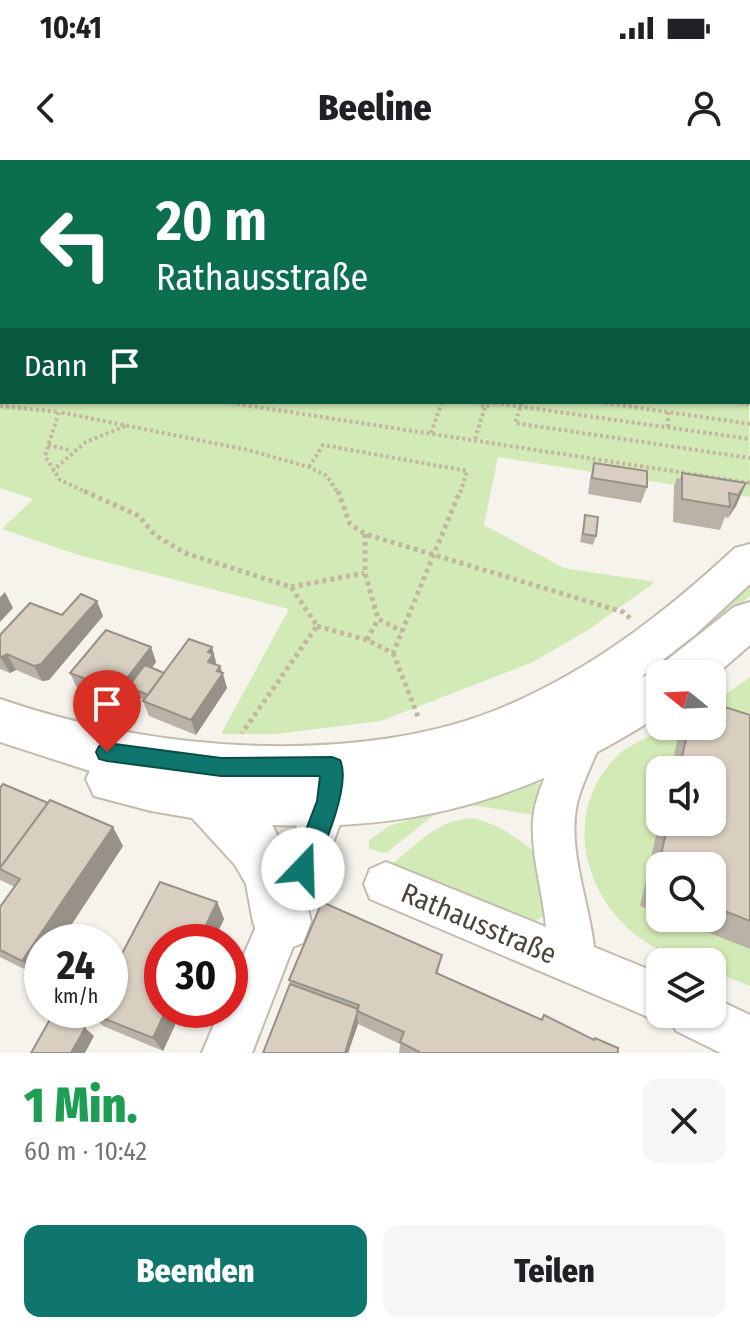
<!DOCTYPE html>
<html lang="de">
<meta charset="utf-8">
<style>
body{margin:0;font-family:"Fira Sans Condensed",sans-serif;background:#f6f6f6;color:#202124;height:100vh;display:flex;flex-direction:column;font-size:30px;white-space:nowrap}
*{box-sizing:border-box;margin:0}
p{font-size:26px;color:#757577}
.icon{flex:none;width:44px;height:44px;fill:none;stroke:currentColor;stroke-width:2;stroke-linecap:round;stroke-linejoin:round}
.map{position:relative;height:893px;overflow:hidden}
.panel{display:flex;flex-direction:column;background:#fff;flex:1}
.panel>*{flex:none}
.guide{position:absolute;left:0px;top:0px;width:750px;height:244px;box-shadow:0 2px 6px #0004;background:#0b6e4f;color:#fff;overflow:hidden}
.needle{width:52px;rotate:288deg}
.buttons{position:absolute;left:646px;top:500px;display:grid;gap:16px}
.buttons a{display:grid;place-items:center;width:80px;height:80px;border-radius:16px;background:#fff;box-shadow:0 2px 6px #0004;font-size:40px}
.speed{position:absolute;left:24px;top:764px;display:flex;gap:16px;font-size:40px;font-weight:700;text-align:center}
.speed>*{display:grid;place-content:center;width:104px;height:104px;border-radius:50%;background:#fff;box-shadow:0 2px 6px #0004;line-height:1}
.speed small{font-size:20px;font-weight:400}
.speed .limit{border:12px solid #d22;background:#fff;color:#111}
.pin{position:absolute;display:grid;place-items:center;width:68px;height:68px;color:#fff;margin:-82px -34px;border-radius:50% 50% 50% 0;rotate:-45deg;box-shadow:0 0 8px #0007}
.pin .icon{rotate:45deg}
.me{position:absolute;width:88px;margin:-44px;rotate:21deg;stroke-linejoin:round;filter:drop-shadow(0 0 6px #0008)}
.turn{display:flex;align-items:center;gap:28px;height:168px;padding:0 24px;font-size:36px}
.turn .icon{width:104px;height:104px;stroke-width:2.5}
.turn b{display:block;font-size:56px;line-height:68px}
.then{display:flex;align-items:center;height:76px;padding:0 24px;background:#0003;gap:16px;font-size:30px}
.round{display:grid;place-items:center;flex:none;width:84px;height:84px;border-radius:16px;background:#f6f6f6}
.overview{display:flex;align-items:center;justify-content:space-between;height:136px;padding:0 24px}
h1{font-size:48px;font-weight:800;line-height:60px;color:#1e9e55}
.action{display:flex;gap:16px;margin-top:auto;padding:16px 24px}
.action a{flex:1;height:92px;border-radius:16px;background:#0f766e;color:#fff;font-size:32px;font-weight:800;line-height:92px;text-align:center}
.action a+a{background:#f6f6f6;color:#202124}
.status{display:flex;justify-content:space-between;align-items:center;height:56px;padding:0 40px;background:#fff;direction:ltr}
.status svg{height:22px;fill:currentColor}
header{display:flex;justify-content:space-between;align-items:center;height:104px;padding:0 24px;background:#fff;font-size:36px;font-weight:800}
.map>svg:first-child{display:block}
</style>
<div class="status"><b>10:41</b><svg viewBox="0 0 49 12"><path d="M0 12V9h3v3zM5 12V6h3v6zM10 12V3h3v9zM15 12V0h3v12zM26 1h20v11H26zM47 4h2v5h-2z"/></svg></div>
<header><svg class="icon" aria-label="back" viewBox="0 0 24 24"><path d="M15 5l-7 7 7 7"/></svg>Beeline<svg class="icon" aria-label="person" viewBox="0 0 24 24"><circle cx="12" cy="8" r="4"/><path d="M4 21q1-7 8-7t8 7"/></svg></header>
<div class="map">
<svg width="750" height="893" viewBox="0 0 750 893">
<rect width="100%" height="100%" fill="#f6f3ec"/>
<path fill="#d2eab5" d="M748,154L750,337L498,297L484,365L564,408L655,422L588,470L533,502L381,561L276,574H221L289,449L82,396L2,369L33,339L0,328V222L2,242H748Z
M750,419V436L657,514L472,598Z
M750,517V557L712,544Z
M676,566H680L671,610H660V657L640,746L660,754V758H671L750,789V826L712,811V802C611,802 540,673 617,596C631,582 658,574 676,566Z
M531,622L538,623L543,631L539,656L466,644Z
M440,650L386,693L369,689V680L389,666Z
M472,658C499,664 519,679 540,696L546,749L544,756L531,763L390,706C417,684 437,660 472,658Z"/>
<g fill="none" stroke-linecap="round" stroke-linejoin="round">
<defs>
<path id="service" d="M0,53H2V59H0Z
M748,73H750V81H748Z
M0,177H2V185H0Z"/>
<path id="minor" d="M583,0H609L611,2H585Z
M748,13H750V23H748Z
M586,556L600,561L605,573C596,596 583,620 577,643C567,689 589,741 594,787L660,814V854H712V837L750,855V893H721L676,871L670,858L660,862L370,739L364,724L370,709L386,702L546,767C543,732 531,697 533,661C535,628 558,591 572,561Z
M331,603L345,608L351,621L349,641L252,893H202L220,850H230V827C250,779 272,732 291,684C300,659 306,631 317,608Z"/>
<path id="tertiary" d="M750,384V424L696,474L641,517L662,511L667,500L734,447L750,442V485L712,518V514H660V555C536,635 421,672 272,665L301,719L311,762L303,783L282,791L261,783L253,762L246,724L235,705L192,658L151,651L94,636L86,619L90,611L0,582V539C148,591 359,609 506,546C593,509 666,452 735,388Z"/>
<path id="secondary" d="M661,0H687L688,2H662Z
M748,91H750V110H748Z"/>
</defs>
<use href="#service" stroke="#c2bbae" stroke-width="4"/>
<use href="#minor" stroke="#c2bbae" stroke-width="4"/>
<use href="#tertiary" stroke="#c2bbae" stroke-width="4"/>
<use href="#secondary" stroke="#d6c79b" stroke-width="4"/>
<path stroke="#c4b79f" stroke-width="3" stroke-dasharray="2 2" stroke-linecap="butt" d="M748,139L750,142"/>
<path stroke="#c4b79f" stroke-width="4" stroke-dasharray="3 3" stroke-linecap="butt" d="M748,170L750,173
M225,242L750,323
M476,242L485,247L495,242
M522,242L515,263L750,298
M599,242L750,264
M734,242L750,244
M495,243L750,279
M0,246L59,252
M668,252V268
M431,273L442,242
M475,279L485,247
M48,285L70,290
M309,307L323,285L467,311L460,333
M52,311L86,282L128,265
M88,333L60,320L45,296L59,252L248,290L309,307L327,316L338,333"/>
<path stroke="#c4b79f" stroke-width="5" stroke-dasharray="4 4" stroke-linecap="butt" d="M84,331L139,356L155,375L185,393L291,427L317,466L242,573
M338,331L350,364L365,374L623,452L631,459
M365,374V413L378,459L402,471
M291,427L364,413
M317,466L367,480L393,493L460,331
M367,480L378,459
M393,493L419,559"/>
<use href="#service" fill="#fff" fill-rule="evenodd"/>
<use href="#minor" fill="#fff" fill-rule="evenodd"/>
<use href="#tertiary" fill="#fff" fill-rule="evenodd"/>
<use href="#secondary" fill="#fff3cd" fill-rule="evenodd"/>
</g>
<path fill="#bab2a6" d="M25,0H99L98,1L22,2Z
M100,0H234L233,2H165L164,0L101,1Z
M488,0H517L516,2Z
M524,0H560L557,2H523Z
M563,0H600L599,2H563Z
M594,303L647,327L641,343L588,334L590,319Z
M682,313L746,323L736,346L728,358L725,357L720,370L673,362L674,326L677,318L680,319Z
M585,355L596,376L593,385L580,382Z
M62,455L103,456L49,520L42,521L16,510L10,513L0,509V475Z
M151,487L156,502L152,508L164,513L212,487L216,505L223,513L227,528L196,575L149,556L143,541L144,540L132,535L123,546L77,528L70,513Z
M750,555V789L671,758H712V706H660V754L640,746L660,657V662H712V610H671L680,566H712Z
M0,628L123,686L38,816L0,797V747L15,727L0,720Z
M217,742L224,759L163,891L103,866L90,853Z
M442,795L438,813L618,893H399L400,884L358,864L348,893L290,824L289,820Z"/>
<path fill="#979187" d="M545,0H559L557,2H545Z
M0,80L2,86V95L0,98Z
M746,323L736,346L728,358L738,335Z
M5,432L13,448L0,462V437Z
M97,441L103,456L49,520L42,521L34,506Z
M151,487L156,502L135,530L128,527L132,535L123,546L117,531Z
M212,487L216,502L217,510L208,502V492Z
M7,494L16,510L10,513L1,498Z
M220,506L227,528L196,575L191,560Z
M113,667L123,686L60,782H42V810L38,816L22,801Z
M217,742L224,759L213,782H198Z
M166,850H182L163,891L153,878Z
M357,854L358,864L348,893H345Z
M85,868L94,876L85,893H71Z"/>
<path fill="#d8cfc1" stroke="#979187" stroke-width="2" d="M25,0H61L60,2L68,1V2H22Z
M575,0H596L593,2H576L579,1Z
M611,0H620L628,2H608Z
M594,303L647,311V327L592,318Z
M682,313L746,323L738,335L729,333L730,347L682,339Z
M585,355L598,357L596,376L583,374Z
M81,434L97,441L41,504L34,506L7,494L0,498V475L30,443L62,455Z
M106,470L151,487L117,531L70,513Z
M189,479L212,487L208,492L213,494L208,502L220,506L217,511L223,513L191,560L143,541Z
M145,505L164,513L148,535L128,527Z
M712,543L750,555V761L712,746V706H660V726L655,724L668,662H712V610H679L689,566H712Z
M3,624L48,643L0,708V628Z
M50,640L113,667L22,801L0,790V747L20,719L0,709V708Z
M160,722L217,742L198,782H162V850H166L153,878L90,853L92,850H110V816Z
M322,742L442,795L436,813L542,860L544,855L594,880L595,878L618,888V893H421L400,882L404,872L357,851L359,845L289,820Z
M290,824L358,849L357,854L345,893H263Z
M53,854L85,868L71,893H31Z"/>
<path fill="#0f766e" stroke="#0a4d48" stroke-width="2" d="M107,583L221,598L332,597L340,600C352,625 322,691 311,717L303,721L295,717L291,709L317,641L320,616H221L107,601L99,599L96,592L99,586Z"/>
<g text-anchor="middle" stroke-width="6" stroke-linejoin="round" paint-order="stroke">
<g font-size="28" fill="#4b4439" stroke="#fff">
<text transform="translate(479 763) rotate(23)" y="10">Rathausstraße</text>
</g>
</g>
</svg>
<div class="buttons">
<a><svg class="needle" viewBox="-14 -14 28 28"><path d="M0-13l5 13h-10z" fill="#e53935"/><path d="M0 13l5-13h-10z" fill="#757577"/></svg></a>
<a><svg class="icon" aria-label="sound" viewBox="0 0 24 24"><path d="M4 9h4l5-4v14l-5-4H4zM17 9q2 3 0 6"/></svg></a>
<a><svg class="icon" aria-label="search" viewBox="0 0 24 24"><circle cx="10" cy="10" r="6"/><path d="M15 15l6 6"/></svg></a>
<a><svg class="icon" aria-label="layers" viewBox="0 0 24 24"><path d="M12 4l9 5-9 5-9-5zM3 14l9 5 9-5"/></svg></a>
</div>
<div class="speed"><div>24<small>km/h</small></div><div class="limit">30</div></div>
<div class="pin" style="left:107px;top:592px;background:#d93025"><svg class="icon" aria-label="arrive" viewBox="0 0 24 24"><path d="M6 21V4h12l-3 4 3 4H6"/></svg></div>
<svg class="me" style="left:303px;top:709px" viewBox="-20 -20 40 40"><circle r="19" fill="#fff"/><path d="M0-13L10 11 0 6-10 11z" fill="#0f766e"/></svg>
<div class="guide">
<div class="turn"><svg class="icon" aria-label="left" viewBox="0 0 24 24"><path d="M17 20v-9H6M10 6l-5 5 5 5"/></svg><div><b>20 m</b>Rathausstraße</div></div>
<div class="then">Dann<svg class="icon" aria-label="arrive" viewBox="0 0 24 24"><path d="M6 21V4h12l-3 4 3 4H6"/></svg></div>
</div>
</div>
<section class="panel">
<div class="overview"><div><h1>1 Min.</h1><p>60 m · 10:42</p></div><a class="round"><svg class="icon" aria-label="close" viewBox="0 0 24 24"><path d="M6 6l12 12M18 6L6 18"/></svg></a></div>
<div class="action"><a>Beenden</a><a>Teilen</a></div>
</section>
